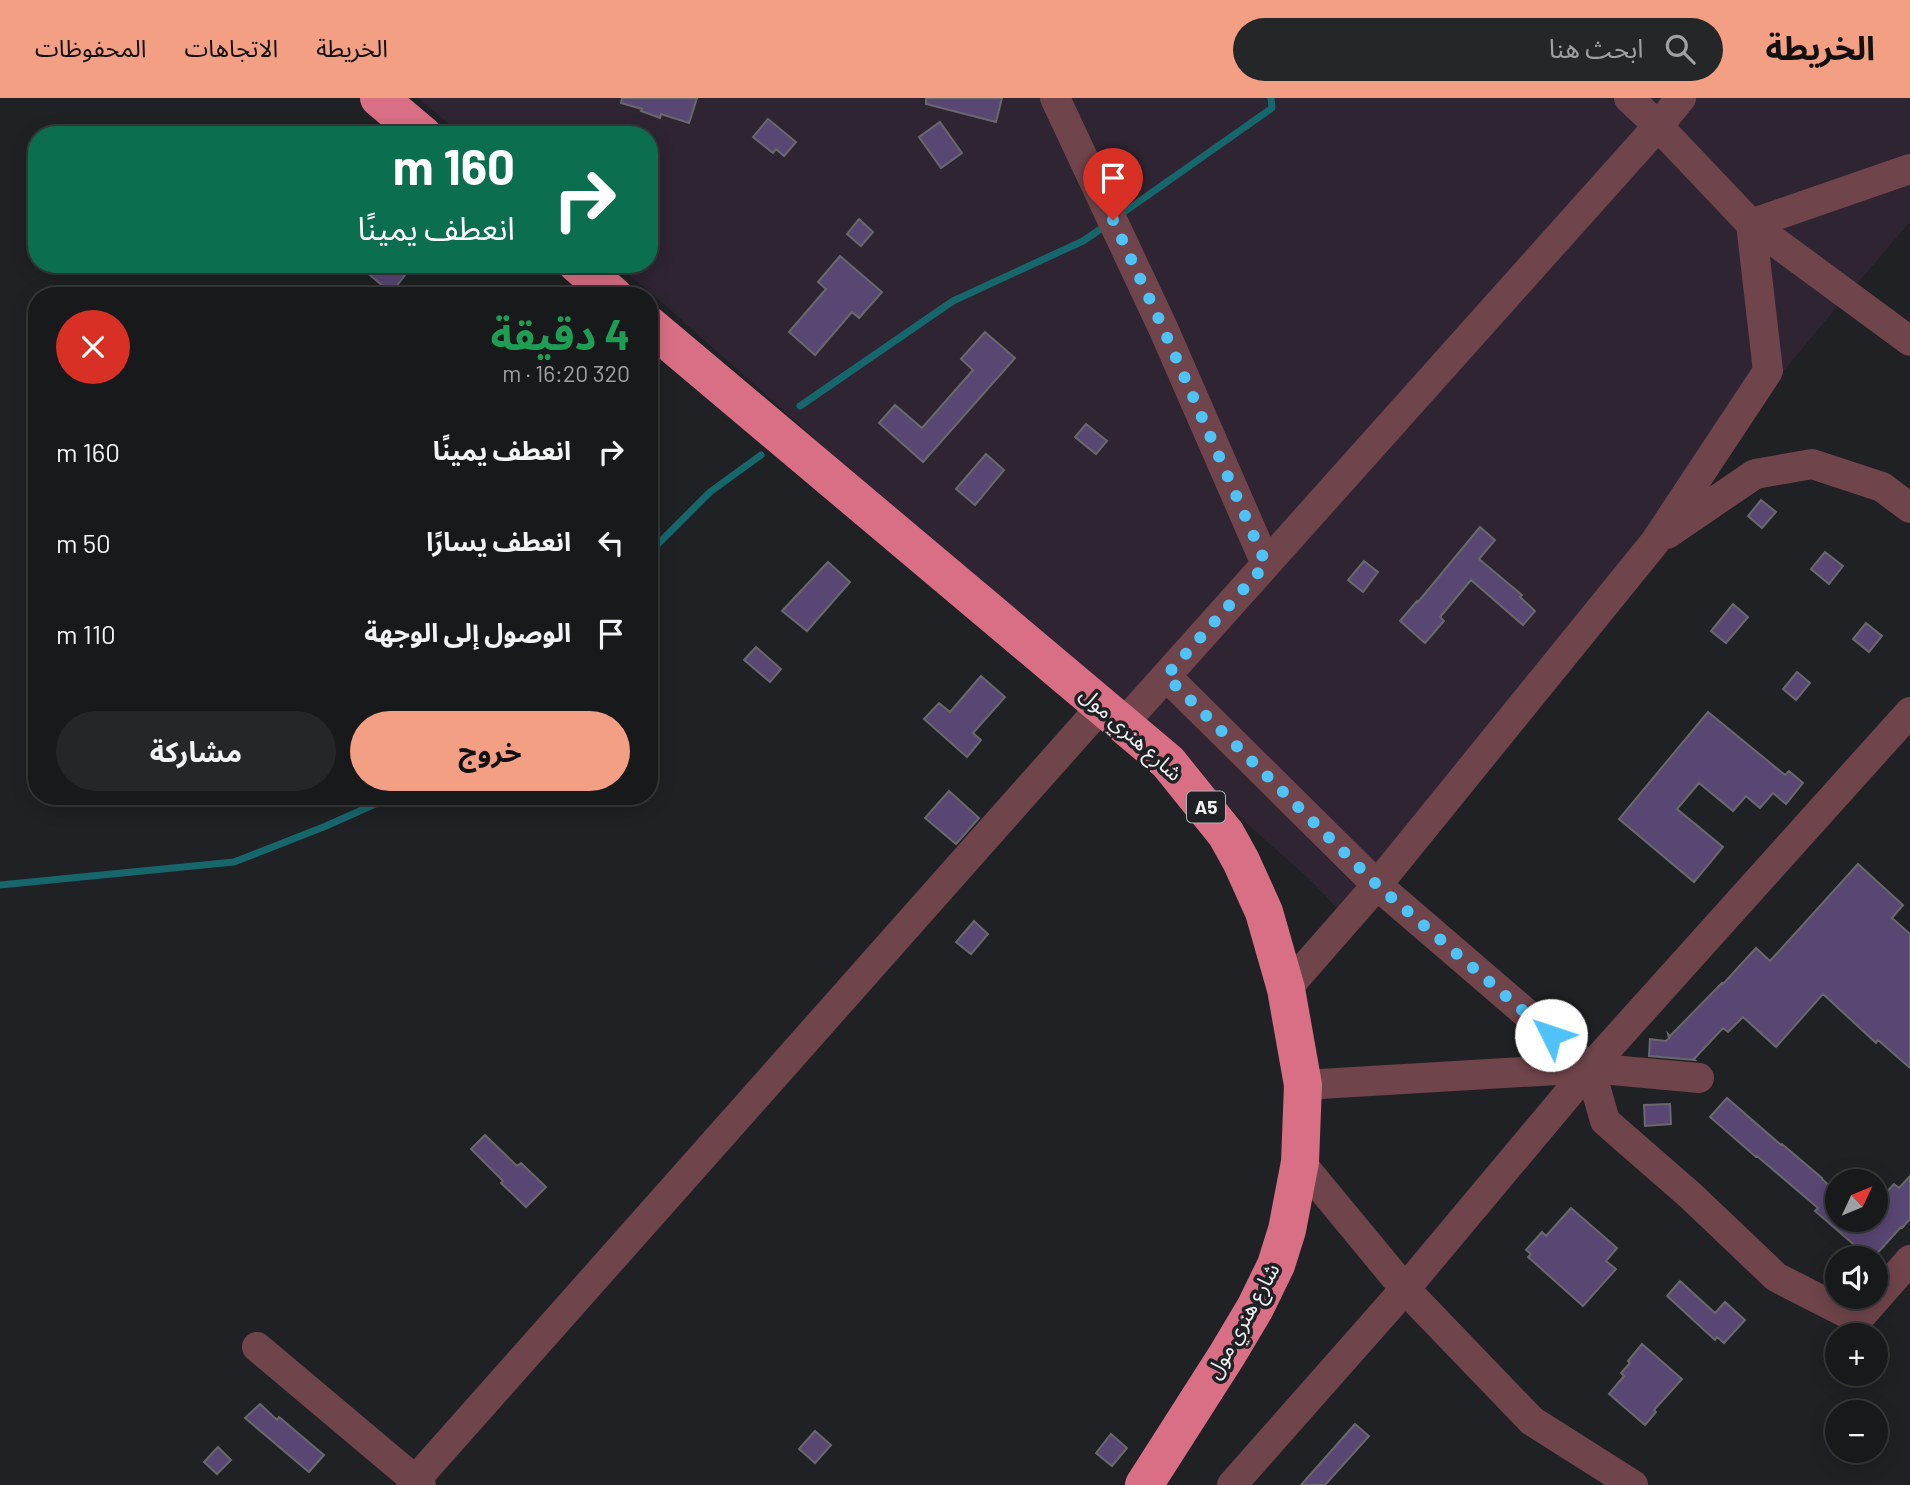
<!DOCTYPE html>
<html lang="ar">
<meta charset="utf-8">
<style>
body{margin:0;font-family:Barlow,"Noto Sans Arabic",sans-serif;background:#252628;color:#f1f3f6;direction:rtl;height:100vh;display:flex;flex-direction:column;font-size:26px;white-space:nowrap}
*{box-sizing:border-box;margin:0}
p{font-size:23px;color:#9fa0a3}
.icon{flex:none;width:38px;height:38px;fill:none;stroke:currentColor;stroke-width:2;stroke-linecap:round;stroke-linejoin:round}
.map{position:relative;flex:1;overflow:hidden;direction:ltr}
.details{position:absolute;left:28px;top:189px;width:630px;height:518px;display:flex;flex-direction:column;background:#18191b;border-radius:28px;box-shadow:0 4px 18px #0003,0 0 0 2px #36383a;direction:rtl}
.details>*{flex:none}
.hud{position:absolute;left:28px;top:28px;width:630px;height:147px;border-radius:28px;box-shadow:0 4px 18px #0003,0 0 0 2px #36383a;direction:rtl;background:#0b6e4f;color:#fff;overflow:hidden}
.needle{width:46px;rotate:46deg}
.controls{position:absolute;left:1825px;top:1071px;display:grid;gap:14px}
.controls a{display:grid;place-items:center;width:63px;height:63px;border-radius:50%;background:#18191b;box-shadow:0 4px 18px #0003,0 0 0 2px #36383a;font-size:35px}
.pin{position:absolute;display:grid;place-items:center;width:60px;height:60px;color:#fff;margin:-72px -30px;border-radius:50% 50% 50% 0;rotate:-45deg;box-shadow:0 0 7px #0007}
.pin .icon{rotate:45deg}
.me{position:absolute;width:77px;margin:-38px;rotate:311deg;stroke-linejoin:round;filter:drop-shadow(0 0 5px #0008)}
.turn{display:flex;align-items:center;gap:24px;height:147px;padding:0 28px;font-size:32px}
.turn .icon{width:91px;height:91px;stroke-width:2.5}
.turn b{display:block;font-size:49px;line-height:60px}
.round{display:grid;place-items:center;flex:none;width:74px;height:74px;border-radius:37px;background:#252628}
.head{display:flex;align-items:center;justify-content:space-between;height:119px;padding:0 28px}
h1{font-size:42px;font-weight:700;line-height:52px;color:#1e9e55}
.button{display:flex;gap:14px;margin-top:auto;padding:14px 28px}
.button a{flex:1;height:80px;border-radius:42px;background:#f39f83;color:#111;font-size:28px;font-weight:700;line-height:80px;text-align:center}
.button a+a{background:#252628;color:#f1f3f6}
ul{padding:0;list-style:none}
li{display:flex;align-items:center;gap:21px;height:91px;padding:0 28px}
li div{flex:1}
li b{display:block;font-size:26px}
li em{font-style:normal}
header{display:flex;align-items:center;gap:42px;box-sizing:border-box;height:98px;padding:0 35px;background:#f39f83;color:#111}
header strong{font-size:33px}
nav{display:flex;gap:38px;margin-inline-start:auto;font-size:24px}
.search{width:490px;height:63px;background:#252628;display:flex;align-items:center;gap:18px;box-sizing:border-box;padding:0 24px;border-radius:38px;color:#9fa0a3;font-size:26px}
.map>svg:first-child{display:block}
</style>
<header>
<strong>الخريطة</strong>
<div class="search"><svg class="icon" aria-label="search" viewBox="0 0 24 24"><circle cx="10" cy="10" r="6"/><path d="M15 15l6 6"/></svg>ابحث هنا</div>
<nav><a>الخريطة</a><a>الاتجاهات</a><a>المحفوظات</a></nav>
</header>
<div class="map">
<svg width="1910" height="1387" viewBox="0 0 1910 1387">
<rect width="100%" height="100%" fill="#202124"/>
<path fill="#2e2432" d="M418,0H1910V124L1825,223L1338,811L1308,780L657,200L616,166H649V37H462Z"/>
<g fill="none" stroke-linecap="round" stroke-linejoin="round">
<path stroke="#16676c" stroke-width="7" d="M1117,119L1272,10L1271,0
M800,308L953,203L1083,143L1108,126
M649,455L710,394L761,357
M0,787L234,764L326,728L393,698"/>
</g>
<path fill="#584773" stroke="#69686b" stroke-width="2" d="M622,0H697L689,25L661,16L660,20L641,13L642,11L621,5Z
M926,0H1002L996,24L926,6Z
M768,21L796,44L784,58L776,51L773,55L753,39Z
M940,24L962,55L941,70L919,39Z
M859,121L873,134L861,148L847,136Z
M840,158L882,194L859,220L852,214L815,257L789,234L826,191L818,184Z
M357,166H393L405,177L391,195Z
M985,234L1015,260L923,364L879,325L895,307L922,330L973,272L961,261Z
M1086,326L1107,343L1096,356L1075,339Z
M986,356L1004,372L975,407L956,391Z
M1761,402L1776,414L1762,430L1748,418Z
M1480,429L1495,442L1479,461L1522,497L1520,499L1535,513L1523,527L1471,482L1440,519L1444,523L1425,545L1400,523L1417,503L1418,504Z
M1825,454L1843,468L1829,486L1811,471Z
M1364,463L1378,474L1363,494L1348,482Z
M828,464L850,484L807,533L782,513Z
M1733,506L1748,519L1726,545L1711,533Z
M1866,525L1882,538L1869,554L1853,541Z
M756,549L781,571L770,584L744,562Z
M1797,574L1810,585L1796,602L1783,591Z
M981,578L1005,599L973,635L981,642L967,659L924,621L939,605L950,614Z
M1708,614L1785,677L1789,673L1803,685L1786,706L1773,695L1760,710L1746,698L1733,713L1699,685L1677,711L1723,749L1694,784L1619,721Z
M949,693L979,720L956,746L925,720Z
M1858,766L1903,807L1892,820L1910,836V970L1878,942L1876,945L1823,896L1776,949L1743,919L1728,934L1723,930L1694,961L1695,962L1649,958L1650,941L1666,943L1669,940L1668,936L1670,938L1722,885L1723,886L1756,850L1770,863Z
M974,823L988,836L971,856L956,844Z
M1727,1000L1781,1047L1782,1046L1822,1080V1081L1834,1092L1838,1087V1122H1876V1105L1894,1086L1899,1090L1910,1078V1121L1902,1130L1901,1129L1873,1160H1851L1859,1151L1815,1113L1818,1110L1757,1058L1756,1059L1710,1019Z
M1670,1006L1671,1026L1645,1028L1644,1007Z
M485,1037L517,1068L521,1065L546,1089L526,1109L501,1085L503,1083L471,1051Z
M1571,1110L1617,1150L1606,1163L1616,1171L1583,1208L1528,1159L1531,1156L1526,1152L1542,1134L1546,1138Z
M1680,1183L1715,1215L1725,1204L1745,1222L1724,1245L1717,1239L1715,1242L1667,1198Z
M1642,1246L1682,1281L1654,1312L1656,1314L1645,1327L1609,1296L1624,1278L1621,1275L1630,1265L1628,1263Z
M260,1306L277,1322L279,1319L324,1357L309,1374L245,1320Z
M1355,1326L1369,1338L1325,1387H1301Z
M815,1333L831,1347L815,1365L799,1351Z
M1111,1336L1127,1350L1112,1368L1096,1355Z
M218,1349L231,1362L217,1376L204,1364Z"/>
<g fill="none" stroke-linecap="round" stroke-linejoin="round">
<path stroke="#6f444b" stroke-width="30" d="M1055,0L1163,230L1266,466
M1629,0L1658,28L1751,126L1910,243
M1751,126L1910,71
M1667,436L1755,376L1812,366L1882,389L1910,410
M1166,578L1377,787L1590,970L1699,980
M1123,626L1658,28L1681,0
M1286,891L1377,787L1655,444L1768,273L1751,126
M1303,987L1590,970L1605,1023L1691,1098L1776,1179L1858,1221L1910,1162
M1300,1064L1405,1191L1532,1323L1633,1387
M257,1249L421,1387
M411,1387L1102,608
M1232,1387L1405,1191L1590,970L1910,614"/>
<path stroke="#d96f84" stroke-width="38" d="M379,0L423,37
M577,166L614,198
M649,227L1168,664L1226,736L1241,763L1264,814L1286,891L1303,987L1300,1064L1287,1132L1276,1167L1255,1210L1227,1257L1144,1387"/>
</g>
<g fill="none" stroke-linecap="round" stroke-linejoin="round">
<path stroke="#4fc3f7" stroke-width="12" stroke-dasharray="0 21.6" d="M1113,122L1163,230L1266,466L1166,578L1377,787L1551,937"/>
</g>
<g text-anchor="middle" stroke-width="7" stroke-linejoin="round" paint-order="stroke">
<rect fill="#202124" stroke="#b2b3b5" stroke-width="2" x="1187" y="693.5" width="38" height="31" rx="5"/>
<g font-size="19" font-weight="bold" fill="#f0f1f3">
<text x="1206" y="716">A5</text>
</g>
<g font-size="21" fill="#f0f1f3" stroke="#202124">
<text transform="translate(1131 636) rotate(42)" y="7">شارع هنري مول</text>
<text transform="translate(1243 1223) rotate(-61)" y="7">شارع هنري مول</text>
</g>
</g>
</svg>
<div class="controls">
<a><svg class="needle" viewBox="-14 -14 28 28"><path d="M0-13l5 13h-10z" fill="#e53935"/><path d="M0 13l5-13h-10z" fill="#9fa0a3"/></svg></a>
<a><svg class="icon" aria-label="sound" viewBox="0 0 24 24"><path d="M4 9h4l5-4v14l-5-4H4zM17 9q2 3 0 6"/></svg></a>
<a>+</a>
<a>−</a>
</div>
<div class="pin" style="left:1113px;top:122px;background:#d93025"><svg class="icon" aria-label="arrive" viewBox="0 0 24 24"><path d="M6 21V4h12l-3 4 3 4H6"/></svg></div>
<svg class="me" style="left:1551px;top:937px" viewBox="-20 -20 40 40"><circle r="19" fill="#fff"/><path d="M0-13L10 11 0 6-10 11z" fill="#4fc3f7"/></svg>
<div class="hud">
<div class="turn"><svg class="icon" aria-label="right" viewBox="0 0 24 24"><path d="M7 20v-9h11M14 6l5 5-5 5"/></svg><div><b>160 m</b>انعطف يمينًا</div></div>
</div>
<section class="details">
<div class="head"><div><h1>4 دقيقة</h1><p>320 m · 16:20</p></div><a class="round" style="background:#d93025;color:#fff"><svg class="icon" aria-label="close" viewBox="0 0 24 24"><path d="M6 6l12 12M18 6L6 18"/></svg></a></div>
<ul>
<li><svg class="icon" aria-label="right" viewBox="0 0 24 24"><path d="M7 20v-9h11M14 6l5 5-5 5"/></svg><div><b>انعطف يمينًا</b></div><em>160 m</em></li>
<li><svg class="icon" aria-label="left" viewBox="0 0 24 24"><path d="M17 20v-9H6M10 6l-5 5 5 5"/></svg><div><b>انعطف يسارًا</b></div><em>50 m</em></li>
<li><svg class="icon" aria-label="arrive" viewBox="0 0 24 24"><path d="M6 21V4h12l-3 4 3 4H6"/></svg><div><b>الوصول إلى الوجهة</b></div><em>110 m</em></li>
</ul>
<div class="button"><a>خروج</a><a>مشاركة</a></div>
</section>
</div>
